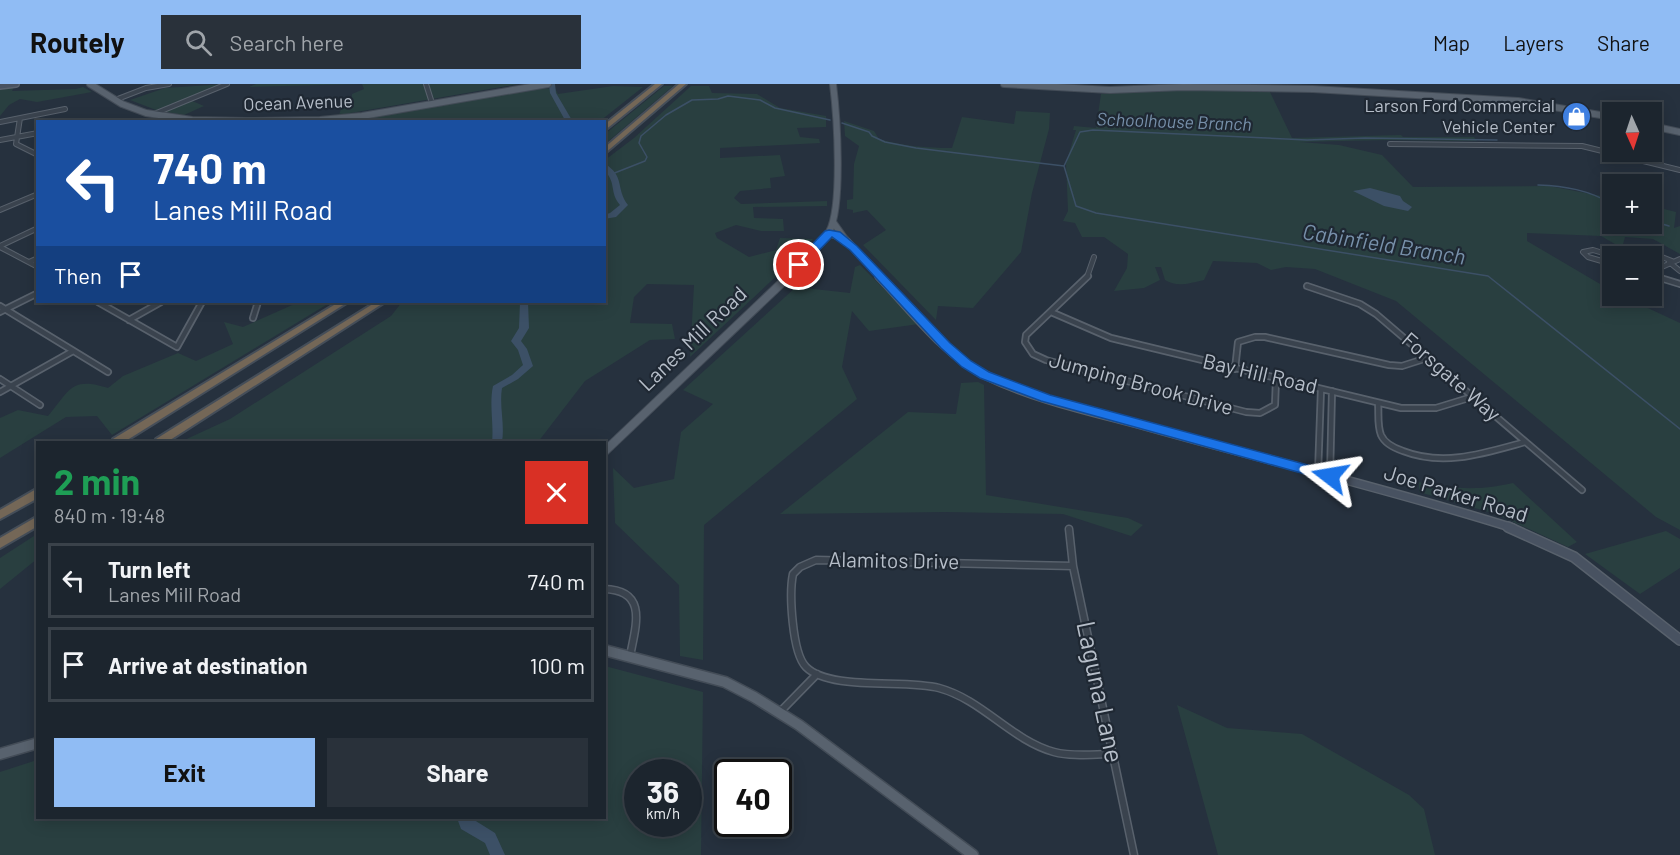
<!DOCTYPE html>
<meta charset="utf-8">
<style>
body{margin:0;font-family:Barlow,sans-serif;background:#29313a;color:#f1f3f6;height:100vh;display:flex;flex-direction:column;font-size:22px;white-space:nowrap}
*{box-sizing:border-box;margin:0}
p{font-size:20px;color:#a0a5aa}
.icon{flex:none;width:33px;height:33px;fill:none;stroke:currentColor;stroke-width:2;stroke-linecap:round;stroke-linejoin:round}
.map{position:relative;flex:1;overflow:hidden}
.details{position:absolute;left:36px;top:357px;width:570px;height:378px;display:flex;flex-direction:column;background:#1c252e;border-radius:0px;box-shadow:0 3px 15px #0003,0 0 0 2px #3a424a}
.details>*{flex:none}
.guide{position:absolute;left:36px;top:36px;width:570px;height:183px;border-radius:0px;box-shadow:0 3px 15px #0003,0 0 0 2px #3a424a;background:#1a4fa0;color:#fff;overflow:hidden}
.needle{width:39px;rotate:177deg}
.buttons{position:absolute;left:1602px;top:18px;display:grid;gap:12px}
.buttons a{display:grid;place-items:center;width:60px;height:60px;border-radius:0px;background:#1c252e;box-shadow:0 3px 15px #0003,0 0 0 2px #3a424a;font-size:30px}
.speed{position:absolute;left:624px;top:675px;display:flex;gap:12px;font-size:30px;font-weight:700;text-align:center}
.speed>*{display:grid;place-content:center;width:78px;height:78px;border-radius:50%;background:#1c252e;box-shadow:0 3px 15px #0003,0 0 0 2px #3a424a;line-height:1}
.speed small{font-size:15px;font-weight:400}
.speed .limit{border:3px solid #111;border-radius:9px;background:#fff;color:#111}
.pin{position:absolute;display:grid;place-items:center;width:51px;height:51px;color:#fff;margin:-26px;border:3px solid #fff;border-radius:50%;box-shadow:0 2px 6px #0007}
.me{position:absolute;width:66px;margin:-33px;rotate:284deg;stroke-linejoin:round;filter:drop-shadow(0 0 4px #0008)}
.turn{display:flex;align-items:center;gap:21px;height:126px;padding:0 18px;font-size:27px}
.turn .icon{width:78px;height:78px;stroke-width:2.5}
.turn b{display:block;font-size:42px;line-height:51px}
.then{display:flex;align-items:center;height:57px;padding:0 18px;background:#0003;gap:12px;font-size:22px}
.round{display:grid;place-items:center;flex:none;width:63px;height:63px;border-radius:0px;background:#29313a}
.overview{display:flex;align-items:center;justify-content:space-between;height:102px;padding:0 18px}
h1{font-size:36px;font-weight:700;line-height:45px;color:#1e9e55}
.primary-button{display:flex;gap:12px;margin-top:auto;padding:12px 18px}
.primary-button a{flex:1;height:69px;border-radius:0px;background:#90bcf4;color:#111;font-size:24px;font-weight:700;line-height:69px;text-align:center}
.primary-button a+a{background:#29313a;color:#f1f3f6}
ul{padding:0;list-style:none}
li{display:flex;align-items:center;gap:18px;height:75px;margin:0 12px 9px;padding:0 6px;border:3px solid #3a424a;border-radius:0px}
li div{flex:1}
li b{display:block;font-size:22px}
li em{font-style:normal}
header{display:flex;align-items:center;gap:36px;box-sizing:border-box;height:84px;padding:0 30px;background:#90bcf4;color:#111}
header strong{font-size:28px}
nav{display:flex;gap:33px;margin-inline-start:auto;font-size:21px}
.search{width:420px;height:54px;background:#29313a;display:flex;align-items:center;gap:15px;box-sizing:border-box;padding:0 21px;border-radius:0px;color:#a0a5aa;font-size:22px}
.map>svg:first-child{display:block}
</style>
<header>
<strong>Routely</strong>
<div class="search"><svg class="icon" aria-label="search" viewBox="0 0 24 24"><circle cx="10" cy="10" r="6"/><path d="M15 15l6 6"/></svg>Search here</div>
<nav><a>Map</a><a>Layers</a><a>Share</a></nav>
</header>
<div class="map">
<svg width="1680" height="771" viewBox="0 0 1680 771">
<rect width="100%" height="100%" fill="#26313e"/>
<path fill="#293f40" fill-rule="evenodd" d="M226,0L190,16L204,22L184,31L156,26L130,16L165,4Z
M256,0H518L339,31L342,22L351,21L352,10L364,5L362,0L249,3Z
M613,2L643,3L600,37L349,38L528,6L555,4L558,10Z
M664,2H673L605,60V50Z
M691,2H709L712,9L757,10L780,24L826,32V43L797,44L800,53L819,55L820,59L720,64V74L780,71L785,92L770,94L771,104L740,107L734,114L741,120L827,117V122L753,123L754,134L783,135L784,147H761L736,141L715,149L717,154L749,173L776,166L780,154L813,155L799,171L690,273L694,201L647,200L634,213L630,239L672,240L675,255L650,256L585,297L538,358H180L230,335L391,232L402,218H604L605,76L634,54Z
M14,3L12,7L76,5L83,3L92,8L37,18L20,15L9,21L0,32V6Z
M1180,6H1269L1292,54L1401,51L1403,53H1474L1477,57L1388,56L1300,58L1339,61L1382,71L1413,103L1549,102L1612,114V140H1652V122L1676,128L1674,144L1680,142V170L1653,155L1625,153L1622,164L1601,152L1527,149V157L1612,207V212H1622L1680,239V446L1656,433L1396,217L1315,185L1286,183L1271,186L1257,179L1213,177L1204,196C1190,199 1178,204 1165,196L1161,183H1155L1160,196L1144,204L1114,207L1127,184L1128,170L1104,153H1082L1075,139L1063,137L1068,127L1066,79L1076,46H1073L1074,42L1096,44L1101,10Z
M1016,27L1050,29L1049,45L1032,109L1021,168L973,224L938,222L936,236L863,161L886,146L867,126L853,129V126L847,125V116L853,115L854,80L859,62L845,52L844,37L874,47L879,55C903,62 927,64 952,64L962,33L1014,40Z
M860,181L919,240L869,247L852,227L842,283L857,315L704,441L703,576L680,572L679,501L615,439L613,384L634,404L674,395L681,348L713,320L683,306L796,203L850,209L855,183Z
M299,218H331L112,351L97,332L66,333L0,374V334L18,326L48,332C70,306 71,292 108,304L123,292L178,269L196,277L233,260L224,238L243,243Z
M978,298L984,301L986,411L1128,434L1143,441L1131,452L1063,430L945,428L780,430L908,328L956,330L961,299Z
M1419,398C1454,405 1478,407 1513,399L1577,458L1568,463L1496,430L1419,408Z
M1666,447L1680,455V484L1640,510L1585,470Z
M37,450V475L0,505V474Z
M605,582L703,608L701,771H0V688L37,676L38,734H604ZM688,688V740H638V688Z
M1177,621L1227,644L1302,650L1409,711L1424,725L1435,771H1218Z"/>
<path fill="#3c5066" d="M1370,104L1400,112L1403,117L1412,123L1408,127L1384,122L1353,107Z"/>
<g fill="none" stroke-linecap="round" stroke-linejoin="round">
<path stroke="#3c5066" stroke-width="1.5" d="M842,39L869,48L872,52L885,58L916,64L1064,82L1080,48L1093,46L1307,56L1365,54L1497,56
M1064,82L1076,122L1096,129L1488,192L1680,345
M612,90L645,77L647,73L639,59L641,52L666,31L692,16L718,15L728,12L760,16L775,24L830,36
M1538,101C1565,102 1589,106 1612,120
M1652,137L1669,142"/>
<path fill="#3c5066" fill-rule="evenodd" d="M549,0H555L556,9L573,38H566L550,9Z
M604,79C626,93 615,104 628,121L616,133L604,135V131L610,129L620,121C609,108 617,99 604,86Z
M520,218H528L529,244L521,257L527,265L533,282L518,295L502,304C499,322 505,340 502,358H492C494,340 489,321 493,302L512,291L523,281L518,266L511,257L519,244Z
M457,734H471L495,749L505,771H490L485,759L461,745Z"/>
<defs>
<path id="street-far2" d="M426,0L432,19
M115,16L146,4L169,0
M154,30L227,0
M20,34L16,60L38,71
M0,38L65,25
M0,56L38,49
M1390,60L1582,62L1680,86
M0,126L38,110
M0,162L38,144
M0,163L38,183
M1647,172L1649,168L1672,177
M1652,176L1662,182
M29,178L38,174
M1669,178L1680,187
M1612,180L1588,173L1583,168L1593,166L1613,172
M1652,191L1658,193
M1653,192L1655,186L1680,175
M1087,193L1094,173"/>
<path id="street-far1" d="M1088,192L1026,251L1025,258L1033,270L1046,276L1246,328L1260,329L1275,321L1276,295
M1654,192L1680,200
M1307,202L1360,220L1376,230L1582,406
M98,218L177,263L202,218
M0,222L108,288
M0,228L38,209
M1051,228L1111,254L1401,324H1436L1472,313
M253,234L258,218
M129,236L161,218
M1235,285L1238,258L1255,253H1265L1389,281L1402,282L1427,274
M0,295L40,321
M0,308L73,267
M1378,319C1379,329 1377,341 1381,351C1385,360 1394,364 1403,367C1444,383 1485,369 1525,358
M1318,389L1321,305
M1330,392L1332,307"/>
<path id="street" d="M1069,445L1073,482L1134,771
M1073,482L816,476L800,483L793,490C789,509 792,569 806,583C830,607 906,595 939,604C983,616 1011,656 1054,668C1073,673 1094,670 1113,670
M604,505C648,506 636,541 630,572
M779,629L817,590"/>
<path id="secondary-far2" d="M0,2L16,0
M829,149L845,155L881,193"/>
<path id="secondary-far1" d="M879,192C909,223 946,272 985,291C1036,316 1095,328 1149,343C1270,377 1393,406 1513,444"/>
<path id="secondary" d="M1508,443L1574,473L1680,556"/>
<path id="primary-far2" d="M90,0L122,20L146,29L192,36L248,37L320,36L362,32L548,0
M1004,0L1110,6L1183,3L1313,5L1518,17L1612,33
M1652,42L1680,48
M833,138L845,155
M788,193C799,181 822,162 829,148C843,122 837,32 833,0"/>
<path id="primary-far1" d="M604,368L789,192"/>
<path id="primary" d="M604,566L725,598L754,613L799,641L973,771
M0,670L38,659"/>
<path id="highway" d="M655,0H662L604,47V41Z
M679,0H686L604,70V64Z
M339,218H348L124,358H112L113,355Z
M376,218H385L167,358H155L156,355Z
M38,404V414L0,435V426Z
M38,432V442L0,464V454Z"/>
</defs>
<use href="#street-far2" stroke="#58616c" stroke-width="6"/>
<use href="#street-far1" stroke="#58616c" stroke-width="8"/>
<use href="#street" stroke="#58616c" stroke-width="9"/>
<use href="#secondary-far2" stroke="#58616c" stroke-width="8"/>
<use href="#secondary-far1" stroke="#58616c" stroke-width="10"/>
<use href="#secondary" stroke="#58616c" stroke-width="12"/>
<use href="#primary-far2" stroke="#434c57" stroke-width="8"/>
<use href="#primary-far1" stroke="#434c57" stroke-width="10"/>
<use href="#primary" stroke="#434c57" stroke-width="13"/>
<use href="#highway" stroke="#454e59" stroke-width="4"/>
<use href="#street-far2" stroke="#3a434e" stroke-width="4"/>
<use href="#street-far1" stroke="#3a434e" stroke-width="4.5"/>
<use href="#street" stroke="#3a434e" stroke-width="6"/>
<use href="#secondary-far2" stroke="#485261" stroke-width="5"/>
<use href="#secondary-far1" stroke="#485261" stroke-width="7"/>
<use href="#secondary" stroke="#485261" stroke-width="9"/>
<use href="#primary-far2" stroke="#58626e" stroke-width="6"/>
<use href="#primary-far1" stroke="#58626e" stroke-width="8"/>
<use href="#primary" stroke="#58626e" stroke-width="10"/>
<use href="#highway" fill="#746757" fill-rule="evenodd"/>
</g>
<path fill="#1a73e8" stroke="#114b97" stroke-width="1.5" d="M829,146L840,148L857,162L950,259L971,277L989,288L1050,311L1330,387L1337,392L1330,397L1041,317L980,294L962,283L941,264L850,166L832,153L803,183H795V178L825,147Z"/>
<defs>
<symbol id="shop-disc" viewBox="-11 -11 22 22"><circle r="9.5" fill="#3f7fe0" stroke="#1f2833"/><path d="M-5-2.5h2.3a2.7 3.5 0 0 1 5.4 0H5L5.5 6h-11ZM-1.5-2.5h3a1.5 2.3 0 0 0-3 0Z" fill="#fff"/></symbol>
</defs>
<g fill-rule="evenodd">
<use href="#shop-disc" x="1560" y="16" width="33" height="33"/>
</g>
<g text-anchor="middle" stroke-width="4.5" stroke-linejoin="round" paint-order="stroke">
<g font-size="18" fill="#b6bec9" stroke="#1f2833">
<text transform="translate(298 19) rotate(-2)" y="6">Ocean Avenue</text>
</g>
<g font-size="18" fill="#b6bec9" stroke="#1f2833" text-anchor="end">
<text x="1555" y="28">Larson Ford Commercial<tspan x="1555" dy="21">Vehicle Center</tspan></text>
</g>
<g font-size="18" font-style="italic" fill="#7790aa" stroke="#1f2833">
<text transform="translate(1174 38) rotate(2)" y="6">Schoolhouse Branch</text>
</g>
<g font-size="21" fill="#b6bec9" stroke="#1f2833">
<text transform="translate(693 255) rotate(-44)" y="7">Lanes Mill Road</text>
<text transform="translate(1260 290) rotate(13)" y="7">Bay Hill Road</text>
<text transform="translate(1451 293) rotate(41)" y="7">Forsgate Way</text>
<text transform="translate(1141 300) rotate(15)" y="7">Jumping Brook Drive</text>
<text transform="translate(1456 410) rotate(17)" y="7">Joe Parker Road</text>
<text transform="translate(894 477) rotate(1)" y="7">Alamitos Drive</text>
</g>
<g font-size="22" font-style="italic" fill="#7790aa" stroke="#1f2833">
<text transform="translate(1384 160) rotate(9)" y="8">Cabinfield Branch</text>
</g>
<g font-size="26" fill="#b6bec9" stroke="#1f2833">
<text transform="translate(1100 608) rotate(78)" y="9">Laguna Lane</text>
</g>
</g>
</svg>
<div class="buttons">
<a><svg class="needle" viewBox="-14 -14 28 28"><path d="M0-13l5 13h-10z" fill="#e53935"/><path d="M0 13l5-13h-10z" fill="#a0a5aa"/></svg></a>
<a>+</a>
<a>−</a>
</div>
<div class="speed"><div>36<small>km/h</small></div><div class="limit">40</div></div>
<div class="pin" style="left:799px;top:181px;background:#d93025"><svg class="icon" aria-label="arrive" viewBox="0 0 24 24"><path d="M6 21V4h12l-3 4 3 4H6"/></svg></div>
<svg class="me" style="left:1330px;top:392px" viewBox="-20 -20 40 40"><path d="M0-17L14 15 0 8-14 15z" fill="#1a73e8" stroke="#fff" stroke-width="4"/></svg>
<div class="guide">
<div class="turn"><svg class="icon" aria-label="left" viewBox="0 0 24 24"><path d="M17 20v-9H6M10 6l-5 5 5 5"/></svg><div><b>740 m</b>Lanes Mill Road</div></div>
<div class="then">Then<svg class="icon" aria-label="arrive" viewBox="0 0 24 24"><path d="M6 21V4h12l-3 4 3 4H6"/></svg></div>
</div>
<section class="details">
<div class="overview"><div><h1>2 min</h1><p>840 m · 19:48</p></div><a class="round" style="background:#d93025;color:#fff"><svg class="icon" aria-label="close" viewBox="0 0 24 24"><path d="M6 6l12 12M18 6L6 18"/></svg></a></div>
<ul>
<li><svg class="icon" aria-label="left" viewBox="0 0 24 24"><path d="M17 20v-9H6M10 6l-5 5 5 5"/></svg><div><b>Turn left</b><p>Lanes Mill Road</p></div><em>740 m</em></li>
<li><svg class="icon" aria-label="arrive" viewBox="0 0 24 24"><path d="M6 21V4h12l-3 4 3 4H6"/></svg><div><b>Arrive at destination</b></div><em>100 m</em></li>
</ul>
<div class="primary-button"><a>Exit</a><a>Share</a></div>
</section>
</div>
